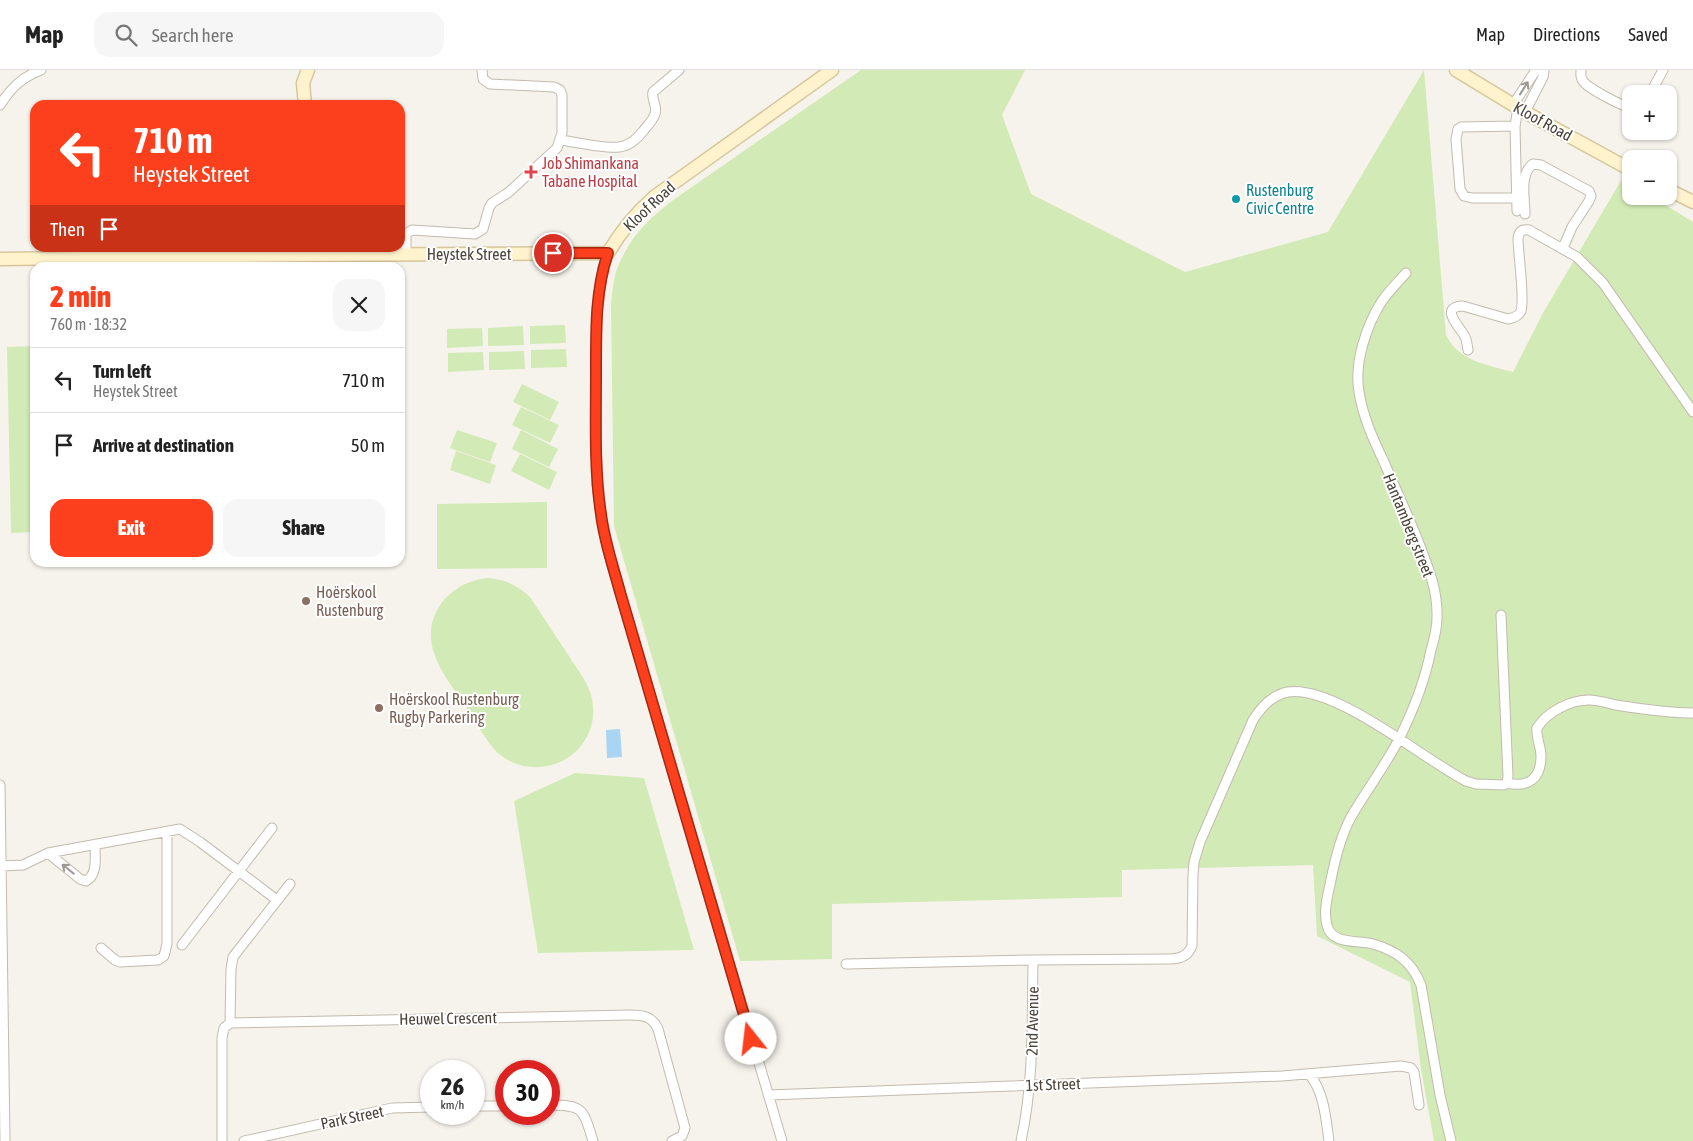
<!DOCTYPE html>
<meta charset="utf-8">
<style>
body{margin:0;font-family:"Asap Condensed",sans-serif;background:#f6f6f6;color:#222;height:100vh;display:flex;flex-direction:column;font-size:19px;white-space:nowrap}
*{box-sizing:border-box;margin:0}
p{font-size:16px;color:#767676}
.icon{flex:none;width:28px;height:28px;fill:none;stroke:currentColor;stroke-width:2;stroke-linecap:round;stroke-linejoin:round}
.map{position:relative;flex:1;overflow:hidden}
.panel{position:absolute;left:30px;top:192px;width:375px;height:305px;display:flex;flex-direction:column;background:#fff;border-radius:15px;box-shadow:0 1px 4px #0004}
.panel>*{flex:none}
.guide{position:absolute;left:30px;top:30px;width:375px;height:152px;border-radius:15px;box-shadow:0 1px 4px #0004;background:#fc3f1d;color:#fff;overflow:hidden}
.buttons{position:absolute;left:1622px;top:15px;display:grid;gap:10px}
.buttons a{display:grid;place-items:center;width:55px;height:55px;border-radius:10px;background:#fff;box-shadow:0 1px 4px #0004;font-size:25px}
.speed{position:absolute;left:420px;top:990px;display:flex;gap:10px;font-size:25px;font-weight:700;text-align:center}
.speed>*{display:grid;place-content:center;width:65px;height:65px;border-radius:50%;background:#fff;box-shadow:0 1px 4px #0004;line-height:1}
.speed small{font-size:12px;font-weight:400}
.speed .limit{border:8px solid #d22;background:#fff;color:#111}
.pin{position:absolute;display:grid;place-items:center;width:42px;height:42px;color:#fff;margin:-21px;border:2px solid #fff;border-radius:50%;box-shadow:0 1px 5px #0007}
.me{position:absolute;width:55px;margin:-28px;rotate:344deg;stroke-linejoin:round;filter:drop-shadow(0 0 4px #0008)}
.turn{display:flex;align-items:center;gap:18px;height:105px;padding:0 20px;font-size:22px}
.turn .icon{width:65px;height:65px;stroke-width:2.5}
.turn b{display:block;font-size:35px;line-height:42px}
.then{display:flex;align-items:center;height:48px;padding:0 20px;background:#0003;gap:10px;font-size:19px}
.round{display:grid;place-items:center;flex:none;width:52px;height:52px;border-radius:15px;background:#f6f6f6}
.headline{display:flex;align-items:center;justify-content:space-between;height:85px;padding:0 20px}
h1{font-size:30px;font-weight:800;line-height:38px;color:#fc3f1d}
.cta{display:flex;gap:10px;margin-top:auto;padding:10px 20px}
.cta a{flex:1;height:58px;border-radius:15px;background:#fc3f1d;color:#fff;font-size:20px;font-weight:800;line-height:58px;text-align:center}
.cta a+a{background:#f6f6f6;color:#222}
ul{padding:0;list-style:none}
li{display:flex;align-items:center;gap:15px;height:65px;padding:0 20px;border-top:1px solid #e0e0e0}
li div{flex:1}
li b{display:block;font-size:19px}
li em{font-style:normal}
header{display:flex;align-items:center;gap:30px;box-sizing:border-box;height:70px;padding:0 25px;background:#fff;border-bottom:1px solid #e0e0e0}
header strong{font-size:24px}
nav{display:flex;gap:28px;margin-inline-start:auto;font-size:18px}
.search{width:350px;height:45px;background:#f6f6f6;display:flex;align-items:center;gap:12px;box-sizing:border-box;padding:0 18px;border-radius:15px;color:#767676;font-size:19px}
.map>svg:first-child{display:block}
</style>
<header>
<strong>Map</strong>
<div class="search"><svg class="icon" aria-label="search" viewBox="0 0 24 24"><circle cx="10" cy="10" r="6"/><path d="M15 15l6 6"/></svg>Search here</div>
<nav><a>Map</a><a>Directions</a><a>Saved</a></nav>
</header>
<div class="map">
<svg width="1693" height="1071" viewBox="0 0 1693 1071">
<rect width="100%" height="100%" fill="#f6f3ec"/>
<path fill="#d2eab5" d="M861,0H1025L1002,45L1031,124L1185,202L1328,162L1424,0L1446,265C1458,291 1488,295 1513,302L1543,243L1622,109L1631,114V126H1651L1693,152V1071H1434L1421,999L1410,912L1317,866L1313,795L1122,800V827L832,834V889L740,891L614,456L611,236C612,225 613,212 616,202C628,168 648,149 676,128Z
M565,255L566,273L530,274V256Z
M523,256L524,275L488,276V258Z
M482,258L483,276L447,278V259Z
M35,276V462L11,463L7,277Z
M566,279L567,297L531,298V280Z
M524,281L525,299L489,300V282Z
M483,282L484,300L448,302V283Z
M522,314L559,332L550,350L513,332Z
M521,337L559,355L550,373L512,355Z
M457,360L497,373L490,392L450,378Z
M521,360L558,379L549,397L512,379Z
M456,381L496,395L490,414L450,400Z
M520,384L557,402L549,420L511,401Z
M547,432V498L437,499V434Z
M487,508C504,509 518,515 530,527L584,609C596,629 597,653 583,673C563,702 519,706 494,679C483,666 474,649 465,635C454,619 440,602 434,583C421,545 450,512 487,508Z
M575,703L644,708L694,880L538,883L514,731Z"/>
<path fill="#a9d4f2" d="M620,659L622,687L607,688L606,660Z"/>
<g fill="none" stroke-linecap="round" stroke-linejoin="round">
<defs>
<path id="street" d="M1581,0C1581,4 1580,8 1583,11C1587,18 1622,36 1631,38
M1650,24L1663,0
M0,35C11,18 22,7 41,0
M1513,35L1536,0
M1525,42L1543,7L1544,0
M1515,56L1461,57L1458,59L1456,69L1460,119L1464,126L1472,128H1517
M561,70C576,72 604,79 619,77C629,76 638,68 644,60C648,55 653,50 655,44C658,36 651,30 653,22L679,0
M1517,141L1515,56L1518,38
M1525,144C1525,129 1519,104 1533,94L1541,95L1589,121L1591,126L1589,131L1572,157L1563,178
M608,183L603,198L597,240L596,346L597,415L601,445L607,477L633,566L782,1071
M406,184V164L412,160L475,164L483,159L489,138L492,133L509,122L557,78L562,63V25L560,20L554,17L490,14L483,9L482,0
M1406,203C1398,212 1389,221 1382,231C1366,256 1354,293 1359,322C1363,347 1373,369 1384,392C1396,420 1409,447 1420,476C1429,499 1438,522 1437,548C1437,558 1434,570 1431,580C1425,611 1413,641 1399,669C1385,696 1366,721 1351,747C1341,766 1335,789 1331,810C1328,824 1323,841 1327,855C1331,875 1358,870 1373,874C1397,881 1412,892 1421,915L1440,1025L1451,1071
M1468,280C1467,275 1467,269 1464,265C1459,256 1439,237 1463,236L1508,249C1513,248 1519,246 1521,241C1525,228 1518,184 1518,168C1519,162 1522,159 1529,160L1577,187L1603,213L1693,342
M1507,713C1528,718 1541,709 1541,686C1541,677 1536,668 1537,658C1547,642 1570,630 1589,630C1598,630 1607,633 1616,635C1641,639 1667,643 1693,643
M0,715L5,1071
M48,783L80,809L86,811C98,805 95,787 95,775
M1,796L23,795L48,783L180,759L200,772L277,830
M182,875L272,758
M101,878L115,890L120,892L158,890L164,886L167,874V762
M846,894L1033,890L1169,889C1180,889 1189,886 1192,875L1193,805L1194,792L1200,772L1253,650C1261,637 1272,625 1288,622C1335,615 1423,689 1466,711L1476,714L1504,715L1507,713L1508,706L1501,545
M230,953L231,899L233,887L290,814
M1309,1004C1324,1021 1326,1049 1329,1071
M768,1025L1282,1006L1401,996L1411,998L1414,1002L1419,1035
M549,1035C584,1035 583,1039 593,1071
M474,1036H506
M222,1071V968L224,958L230,953L630,945C643,945 652,946 658,959L685,1058L682,1066L672,1071
M244,1071L392,1038L431,1037
M1021,1071C1034,1012 1032,950 1033,890"/>
<path id="secondary" d="M1456,0L1525,42L1631,100
M305,35L303,13L308,0
M1669,120L1693,132
M0,189L312,185L608,183C621,161 635,144 654,127L832,0"/>
</defs>
<use href="#street" stroke="#c2bbae" stroke-width="11"/>
<use href="#secondary" stroke="#d6c79b" stroke-width="15"/>
<use href="#street" stroke="#fff" stroke-width="9"/>
<use href="#secondary" stroke="#fff3cd" stroke-width="12"/>
</g>
<defs><path id="oneway-shaft" d="M-6 0H5M1.5-3L5.5 0L1.5 3" fill="none" stroke-width="1.6" stroke-linecap="round" stroke-linejoin="round" transform="scale(1.25)"/></defs>
<g stroke="#9c9892">
<use href="#oneway-shaft" transform="translate(1524 18) rotate(-58)"/>
<use href="#oneway-shaft" transform="translate(68 799) rotate(-141)"/>
</g>
<g fill="none" stroke-linecap="round" stroke-linejoin="round">
<defs>
<path id="route" d="M553,183H608C595,221 596,263 596,303C596,350 594,398 601,444C604,470 613,496 620,522L751,969"/>
</defs>
<use href="#route" stroke="#a42913" stroke-width="12"/>
<use href="#route" stroke="#fc3f1d" stroke-width="9"/>
</g>
<path fill="#e0444e" stroke="#fff" stroke-width="2" d="M528.5 94.5h5v5h5v5h-5v5h-5v-5h-5v-5h5z"/>
<circle fill="#0f9aa8" stroke="#fff" stroke-width="2" cx="1236" cy="129" r="5"/>
<g fill="#8d6e63" stroke="#fff" stroke-width="2">
<circle cx="306" cy="531" r="5"/>
<circle cx="379" cy="638" r="5"/>
</g>
<g text-anchor="middle" stroke-width="4" stroke-linejoin="round" paint-order="stroke">
<g font-size="16" fill="#4b4439" stroke="#fff">
<text transform="translate(1543 51) rotate(29)" y="6">Kloof Road</text>
<text transform="translate(649 136) rotate(-43)" y="6">Kloof Road</text>
<text x="469" y="190">Heystek Street</text>
<text transform="translate(1409 455) rotate(68)" y="6">Hantamberg street</text>
<text transform="translate(448 948) rotate(-1)" y="6">Heuwel Crescent</text>
<text transform="translate(1032 951) rotate(-89)" y="6">2nd Avenue</text>
<text transform="translate(1053 1014) rotate(-2)" y="6">1st Street</text>
<text transform="translate(352 1047) rotate(-12)" y="6">Park Street</text>
</g>
<g font-size="16" fill="#be3a42" stroke="#fff" text-anchor="start">
<text x="542" y="99">Job Shimankana<tspan x="542" dy="18">Tabane Hospital</tspan></text>
</g>
<g font-size="16" fill="#0d838f" stroke="#fff" text-anchor="start">
<text x="1246" y="126">Rustenburg<tspan x="1246" dy="18">Civic Centre</tspan></text>
</g>
<g font-size="16" fill="#785e54" stroke="#fff" text-anchor="start">
<text x="316" y="528">Hoërskool<tspan x="316" dy="18">Rustenburg</tspan></text>
<text x="389" y="635">Hoërskool Rustenburg<tspan x="389" dy="18">Rugby Parkering</tspan></text>
</g>
</g>
</svg>
<div class="buttons">
<a>+</a>
<a>−</a>
</div>
<div class="speed"><div>26<small>km/h</small></div><div class="limit">30</div></div>
<div class="pin" style="left:553px;top:183px;background:#d93025"><svg class="icon" aria-label="arrive" viewBox="0 0 24 24"><path d="M6 21V4h12l-3 4 3 4H6"/></svg></div>
<svg class="me" style="left:751px;top:969px" viewBox="-20 -20 40 40"><circle r="19" fill="#fff"/><path d="M0-13L10 11 0 6-10 11z" fill="#fc3f1d"/></svg>
<div class="guide">
<div class="turn"><svg class="icon" aria-label="left" viewBox="0 0 24 24"><path d="M17 20v-9H6M10 6l-5 5 5 5"/></svg><div><b>710 m</b>Heystek Street</div></div>
<div class="then">Then<svg class="icon" aria-label="arrive" viewBox="0 0 24 24"><path d="M6 21V4h12l-3 4 3 4H6"/></svg></div>
</div>
<section class="panel">
<div class="headline"><div><h1>2 min</h1><p>760 m · 18:32</p></div><a class="round"><svg class="icon" aria-label="close" viewBox="0 0 24 24"><path d="M6 6l12 12M18 6L6 18"/></svg></a></div>
<ul>
<li><svg class="icon" aria-label="left" viewBox="0 0 24 24"><path d="M17 20v-9H6M10 6l-5 5 5 5"/></svg><div><b>Turn left</b><p>Heystek Street</p></div><em>710 m</em></li>
<li><svg class="icon" aria-label="arrive" viewBox="0 0 24 24"><path d="M6 21V4h12l-3 4 3 4H6"/></svg><div><b>Arrive at destination</b></div><em>50 m</em></li>
</ul>
<div class="cta"><a>Exit</a><a>Share</a></div>
</section>
</div>
